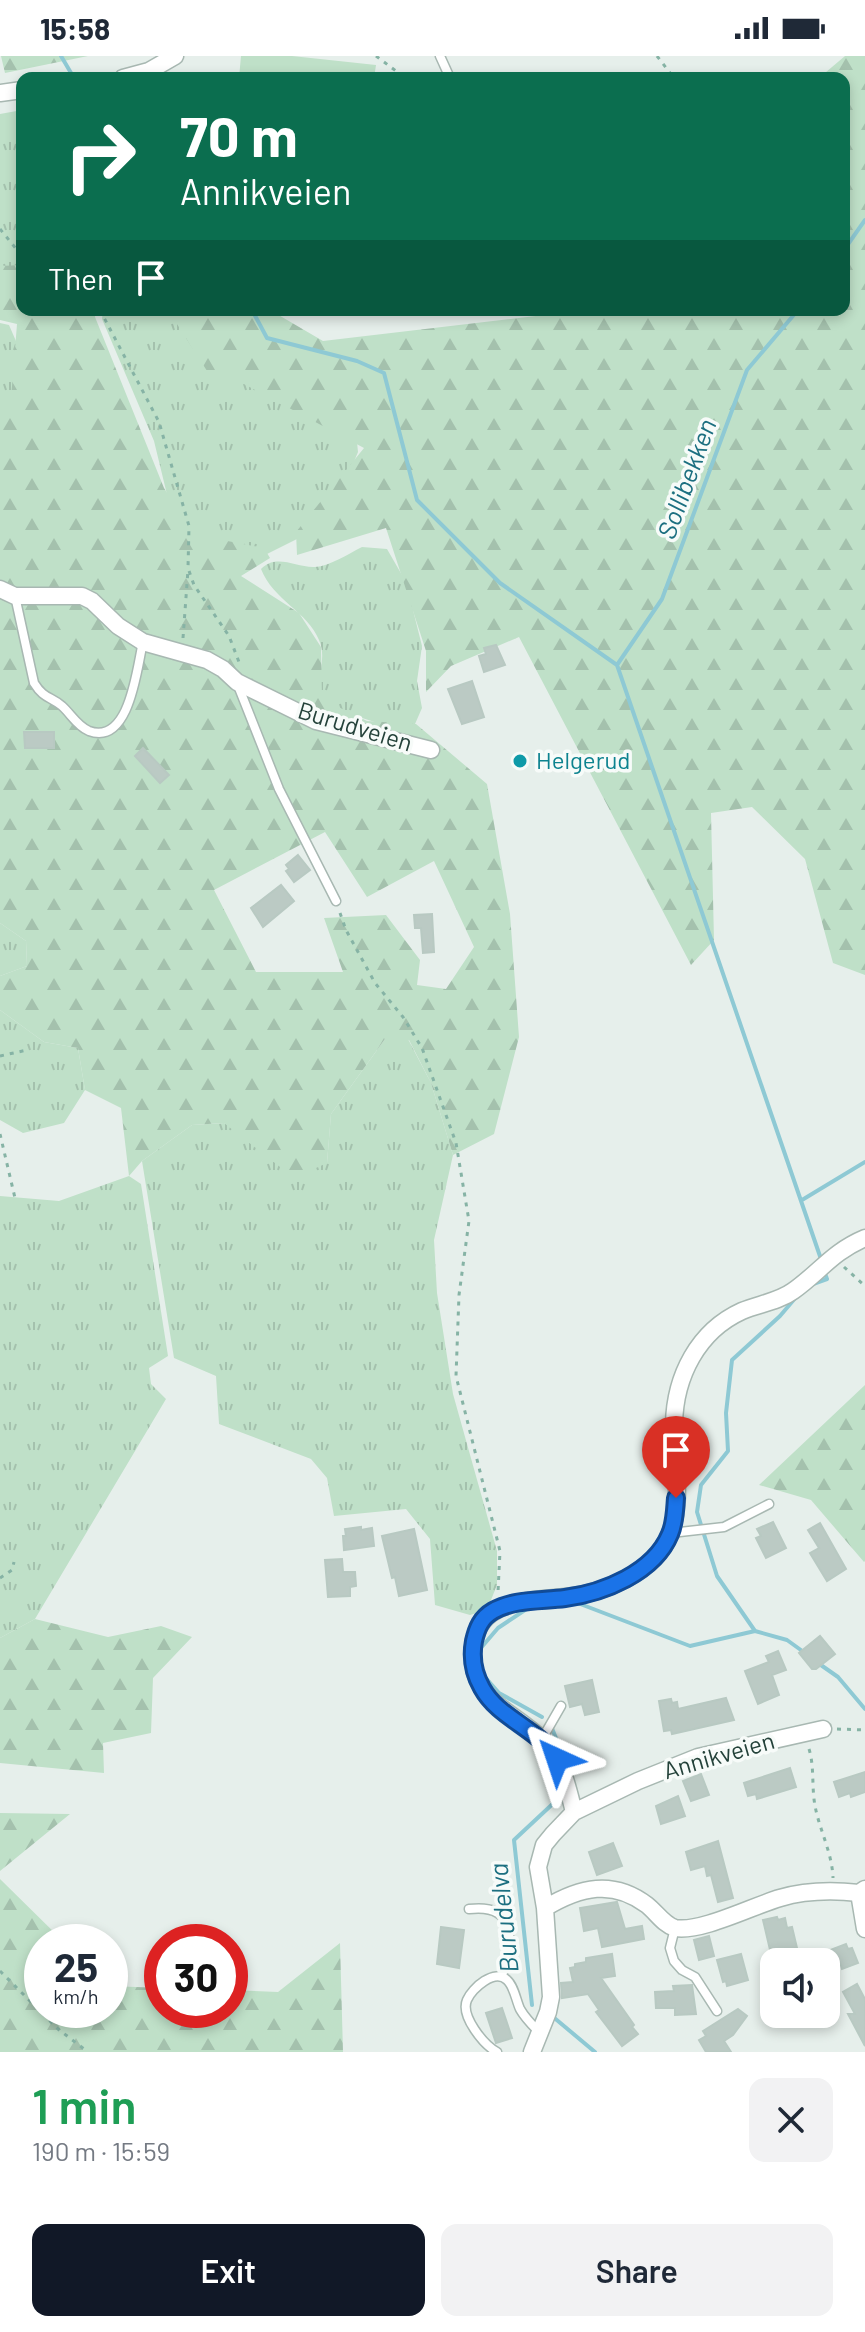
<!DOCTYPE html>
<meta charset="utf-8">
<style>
body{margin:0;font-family:Barlow,sans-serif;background:#f2f2f3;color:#1f2937;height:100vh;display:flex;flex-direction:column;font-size:30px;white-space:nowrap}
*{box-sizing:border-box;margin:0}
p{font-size:26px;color:#747a83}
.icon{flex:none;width:44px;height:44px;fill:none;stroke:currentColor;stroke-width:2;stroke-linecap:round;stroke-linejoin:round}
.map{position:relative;height:1996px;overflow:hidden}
.details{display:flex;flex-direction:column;background:#fff;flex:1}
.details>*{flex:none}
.banner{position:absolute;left:16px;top:16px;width:834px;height:244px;border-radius:16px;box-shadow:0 4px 12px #0003;background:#0b6e4f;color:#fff;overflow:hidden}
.fabs{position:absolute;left:760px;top:1892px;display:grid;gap:16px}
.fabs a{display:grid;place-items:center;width:80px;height:80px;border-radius:16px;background:#fff;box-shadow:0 4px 12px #0003;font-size:40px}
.speed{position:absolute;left:24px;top:1868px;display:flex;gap:16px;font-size:40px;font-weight:700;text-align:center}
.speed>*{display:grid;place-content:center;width:104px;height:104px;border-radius:50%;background:#fff;box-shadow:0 4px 12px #0003;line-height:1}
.speed small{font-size:20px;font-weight:400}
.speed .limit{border:12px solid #d22;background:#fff;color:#111}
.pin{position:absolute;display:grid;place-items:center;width:68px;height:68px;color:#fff;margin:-82px -34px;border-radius:50% 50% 50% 0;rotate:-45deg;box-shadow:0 0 8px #0007}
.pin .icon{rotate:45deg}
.me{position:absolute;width:88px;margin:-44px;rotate:318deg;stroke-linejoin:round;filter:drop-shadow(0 0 6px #0008)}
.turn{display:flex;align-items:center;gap:28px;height:168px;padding:0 32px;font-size:36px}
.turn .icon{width:104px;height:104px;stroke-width:2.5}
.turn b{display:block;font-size:56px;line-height:68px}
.then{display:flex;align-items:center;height:76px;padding:0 32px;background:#0003;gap:16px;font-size:30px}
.round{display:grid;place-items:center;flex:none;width:84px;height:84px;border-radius:16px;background:#f2f2f3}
.summary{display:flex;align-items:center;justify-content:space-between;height:136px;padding:0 32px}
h1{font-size:48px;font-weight:600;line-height:60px;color:#1e9e55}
.primary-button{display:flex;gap:16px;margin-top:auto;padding:16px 32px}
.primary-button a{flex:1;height:92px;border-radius:16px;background:#111827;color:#fff;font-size:32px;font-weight:600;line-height:92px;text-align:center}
.primary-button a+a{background:#f2f2f3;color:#1f2937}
.status{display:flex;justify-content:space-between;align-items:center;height:56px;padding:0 40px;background:#fff;direction:ltr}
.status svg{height:22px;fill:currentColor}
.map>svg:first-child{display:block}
</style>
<div class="status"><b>15:58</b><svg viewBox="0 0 49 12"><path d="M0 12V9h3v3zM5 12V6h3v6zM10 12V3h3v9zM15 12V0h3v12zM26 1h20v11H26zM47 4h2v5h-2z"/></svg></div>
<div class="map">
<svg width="865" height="1996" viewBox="0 0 865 1996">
<defs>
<pattern id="grass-tufts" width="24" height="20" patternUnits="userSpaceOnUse" patternTransform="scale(2)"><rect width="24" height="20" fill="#bfe0c8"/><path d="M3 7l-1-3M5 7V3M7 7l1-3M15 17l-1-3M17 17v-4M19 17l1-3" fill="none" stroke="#a4c1ad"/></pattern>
<pattern id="forest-firs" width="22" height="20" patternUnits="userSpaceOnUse" patternTransform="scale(2)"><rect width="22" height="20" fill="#bfe0c8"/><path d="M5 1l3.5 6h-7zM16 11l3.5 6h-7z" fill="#a4c1ad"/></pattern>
</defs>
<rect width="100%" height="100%" fill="#e6efeb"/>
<path fill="url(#grass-tufts)" d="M22,54V224L0,230V58Z
M103,254H209L355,366L358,396L343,432L301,481L259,502L203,489L171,455L154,385L102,263Z
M0,267L9,269L19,292L26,349L0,368Z
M362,491L387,493L406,526L422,590L417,625L422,652L415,668L387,670L325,650C311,625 329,607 319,584C308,556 273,544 261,513C277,497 296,512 315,511C330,510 348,498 362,491Z
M0,867L26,885L27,910L0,920Z
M0,954L44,986L78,992L85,1034L64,1067L23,1077L0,1064Z
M385,983H408L431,1027L453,1099L434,1184L437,1237L453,1338L497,1495V1529L487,1554L470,1559L435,1549L430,1483L406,1453L334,1460L327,1422L311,1403L219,1368L216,1320L174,1302L142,1105L192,1069L224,1067L327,1107L331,1058Z
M129,1120L141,1128L168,1300L149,1312L151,1328L166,1343L35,1563L0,1582V1140L59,1145Z"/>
<path fill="url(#forest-firs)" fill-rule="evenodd" d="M1,0H88L5,17Z
M845,0H865V919L833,907L805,803L752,751L711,757L714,884L691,909L519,581L451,610L426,636V595L386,472L297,499L296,476L364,392L229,320L209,318L168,254H270L323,285L587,254H844V22H819Z
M22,209V254H96L95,261L164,432L189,470L217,483L264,492L270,502L241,520L299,557L321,591L322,643L367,665L416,668L487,728L510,858L519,981L494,1078L453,1099L431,1027L409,984L385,983L331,1058L327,1107L294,1122L224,1067L192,1069L142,1105L129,1120L121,1052L85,1034L78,992L44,986L0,954V920L27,910L26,885L0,867V358L10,355L17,268L0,264V210ZM325,776L367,841L434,805L474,891L446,933L417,929L420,904L386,859L324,862L343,916H256L214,834Z
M865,1329V1505L864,1506L811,1444L759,1429Z
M35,1563L108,1581L161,1570L192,1581L153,1622L151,1677L103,1687L104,1717L0,1707V1582Z
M0,1757L70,1758L0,1815Z
M0,1823L64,1886H42V1954H110V1930L162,1932V1954H230V1934L278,1936L340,1887L343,1996H0Z"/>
<path fill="#bfe0c8" d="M241,0H292L376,9L374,22H239Z"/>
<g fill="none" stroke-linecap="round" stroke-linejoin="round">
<path stroke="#8ec9d4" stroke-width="4" d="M61,0L74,22
M844,194L865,164
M252,254L267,282L357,305L384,317L417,444L500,527L617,609L822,1206
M617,609L662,543L747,314L798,254
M802,1144L865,1106
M813,1228L827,1223L824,1215
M797,1240L780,1260L732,1304L726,1357L728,1395L701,1429L697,1456L717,1520L755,1575L787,1584L805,1597
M575,1546L690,1590L755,1575
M480,1593L498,1572L528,1552
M818,1607L838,1621L865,1653
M484,1620L499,1637L542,1661
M551,1670L563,1699
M532,1949L514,1784L559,1742
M552,1960L595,1996"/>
</g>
<path fill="#bbcac4" stroke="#b8c9c2" stroke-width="2" d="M496,589L505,609L484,616L479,600L486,598L484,592Z
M472,625L484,661L462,668L448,633Z
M24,676H54V692H25Z
M143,692L169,719L160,727L135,700Z
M298,799L310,814L294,826L286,815L289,813L286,809Z
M281,829L294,845L263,871L251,852Z
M432,858L434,896L423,897L421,872H415L414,859Z
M773,1466L786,1492L766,1502L756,1482L761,1480L757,1473Z
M820,1467L846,1513L827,1525L810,1497L819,1492L808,1474Z
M361,1471V1474L372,1472L374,1490L344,1494L343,1480H346L345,1473Z
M414,1473L427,1534L399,1540L395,1521L392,1522L382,1480Z
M342,1503L343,1516H355L356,1530L350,1531V1540L328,1541L325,1504Z
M820,1580L835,1598L816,1613H812L799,1597Z
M778,1595L786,1614L772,1619L779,1639L758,1648L745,1615L769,1606L766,1600Z
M592,1624L599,1656L585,1659L582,1648L570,1651L565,1630Z
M726,1642L734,1664L672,1678L671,1674L664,1675L659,1645L671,1643L672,1647L677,1646L678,1653Z
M790,1712L796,1731L757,1743L756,1738L748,1740L744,1727Z
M865,1716V1736L851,1741L850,1737L839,1741L834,1726Z
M701,1718L709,1739L691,1745L683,1725Z
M678,1740L685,1760L661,1768L656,1750Z
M718,1785L733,1842L718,1846L711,1819L707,1820L705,1810L691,1814L686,1796Z
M613,1787L622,1810L597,1819L589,1796Z
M617,1846L625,1873L642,1870L644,1883L602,1891L598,1872L584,1875L580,1852Z
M777,1861L778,1864L785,1862L787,1872L792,1871L797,1892L771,1898L763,1864Z
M441,1871L464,1874L459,1912L437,1908Z
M709,1880L714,1900L699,1904L694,1884Z
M846,1888L848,1893L852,1892L858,1907L842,1913L840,1906H799Z
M612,1898L615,1920L601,1922L634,1969L632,1971L638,1978L622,1990L596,1956L599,1954L588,1938L562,1942L561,1927L573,1926L570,1912L575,1911V1908L586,1906V1902Z
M741,1898L748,1924L727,1930L726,1925L723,1926L717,1904Z
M857,1928L865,1943V1990L848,1958H855L843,1936Z
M692,1929L696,1958L675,1959V1952H656L655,1936L674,1935L673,1930Z
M502,1952L512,1982L496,1987L486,1957Z
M738,1953L747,1960L733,1979L724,1985L731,1996H706L699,1984L706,1980L703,1975Z"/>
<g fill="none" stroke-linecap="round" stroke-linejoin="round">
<defs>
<path id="service" d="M440,0L450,22
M15,540L34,627C44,643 50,640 62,650C71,658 77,670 89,675C130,690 137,611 143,586
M237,627L279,733L336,845
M671,1477L724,1471L769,1448
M542,1683L561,1650
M469,1853C519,1847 512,1886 502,1920
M675,1872L670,1892L674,1905L682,1914L695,1921L717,1955
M497,1996C484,1989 460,1960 467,1944C472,1932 495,1912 507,1924C514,1930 516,1944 520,1953C525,1962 533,1970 540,1977"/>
<path id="minor" d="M123,22L149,15L175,0
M0,37L22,34
M0,533L15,540H82L92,545L118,570L143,586L207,604L223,613L237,626L316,665L431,694
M574,1756C568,1733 563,1707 547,1689C517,1654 465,1647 474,1587C481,1536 547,1547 585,1538C612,1532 646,1516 662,1493C686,1458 674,1408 674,1368C675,1320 698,1275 742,1255C758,1248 778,1246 793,1235C820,1216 832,1196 865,1182
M859,1837L865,1873
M545,1852C580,1831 613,1823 647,1849C656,1856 664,1869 675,1872C700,1877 755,1849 780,1842C807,1834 832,1834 859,1837L865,1833
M532,1996L548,1956L551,1941L545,1852L538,1811L544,1789L553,1778L574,1756L638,1725L698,1701L823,1673"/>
</defs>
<use href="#service" stroke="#a8b8b2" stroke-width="11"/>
<use href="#minor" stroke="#a8b8b2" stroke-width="19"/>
<path stroke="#86b3a5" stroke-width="3" stroke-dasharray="4 6" stroke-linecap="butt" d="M376,0L400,18V22
M657,0L674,22
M392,22V12
M0,173L22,200
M100,254L159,366L189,470L188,512L194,529L229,580L239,606
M183,582L188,514
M340,857L346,874L375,927L403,961L422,992L456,1087L469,1165L459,1239L456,1320L500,1495L498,1536
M0,1000L27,994
M0,1078L15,1142
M844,1211L865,1230
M0,1522L12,1514L14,1506
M837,1673L865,1674
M809,1693C814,1709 812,1726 814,1743C817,1770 832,1794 833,1822
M0,1915L58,1973L88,1996"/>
<use href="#service" stroke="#fff" stroke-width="8"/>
<use href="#minor" stroke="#fff" stroke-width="16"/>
</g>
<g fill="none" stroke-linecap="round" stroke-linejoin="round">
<defs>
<path id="route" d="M557,1703C538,1672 499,1663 482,1632C474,1618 471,1601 474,1585C477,1572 481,1562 493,1555C514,1543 541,1545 565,1542C603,1537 654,1517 670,1478C675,1467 675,1454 676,1442"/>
</defs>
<use href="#route" stroke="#114b97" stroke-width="20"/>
<use href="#route" stroke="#1a73e8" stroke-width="14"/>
</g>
<circle fill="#0f9aa8" stroke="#f7fbf9" stroke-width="3" cx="520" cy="705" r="8"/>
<g text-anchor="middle" stroke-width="7" stroke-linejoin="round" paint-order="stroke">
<g font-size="24" fill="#24423a" stroke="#f7fbf9">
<text transform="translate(355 671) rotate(17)" y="8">Burudveien</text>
<text transform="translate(719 1700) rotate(-16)" y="8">Annikveien</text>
</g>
<g font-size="24" fill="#0d838f" stroke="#f7fbf9" text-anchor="start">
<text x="536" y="713">Helgerud</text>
</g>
<g font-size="26" font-style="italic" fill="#1c6f80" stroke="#f7fbf9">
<text transform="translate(687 423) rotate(-70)" y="9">Sollibekken</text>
<text transform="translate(504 1862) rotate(-96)" y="9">Burudelva</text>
</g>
</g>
</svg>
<div class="fabs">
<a><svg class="icon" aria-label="sound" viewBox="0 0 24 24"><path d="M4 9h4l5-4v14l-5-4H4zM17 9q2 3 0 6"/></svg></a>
</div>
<div class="speed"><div>25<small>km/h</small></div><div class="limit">30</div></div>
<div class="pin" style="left:676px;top:1442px;background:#d93025"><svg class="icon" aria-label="arrive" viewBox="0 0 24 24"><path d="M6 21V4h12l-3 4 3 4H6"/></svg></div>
<svg class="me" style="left:557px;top:1703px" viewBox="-20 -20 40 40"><path d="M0-17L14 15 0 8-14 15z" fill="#1a73e8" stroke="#fff" stroke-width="4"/></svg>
<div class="banner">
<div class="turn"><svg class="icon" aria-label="right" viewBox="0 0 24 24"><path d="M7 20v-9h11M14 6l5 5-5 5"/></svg><div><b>70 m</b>Annikveien</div></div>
<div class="then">Then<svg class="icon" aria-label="arrive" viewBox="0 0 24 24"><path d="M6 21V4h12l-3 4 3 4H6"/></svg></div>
</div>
</div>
<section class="details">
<div class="summary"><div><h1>1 min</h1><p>190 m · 15:59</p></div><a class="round"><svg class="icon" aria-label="close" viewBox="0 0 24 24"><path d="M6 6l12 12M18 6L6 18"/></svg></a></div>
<div class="primary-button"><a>Exit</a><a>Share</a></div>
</section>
